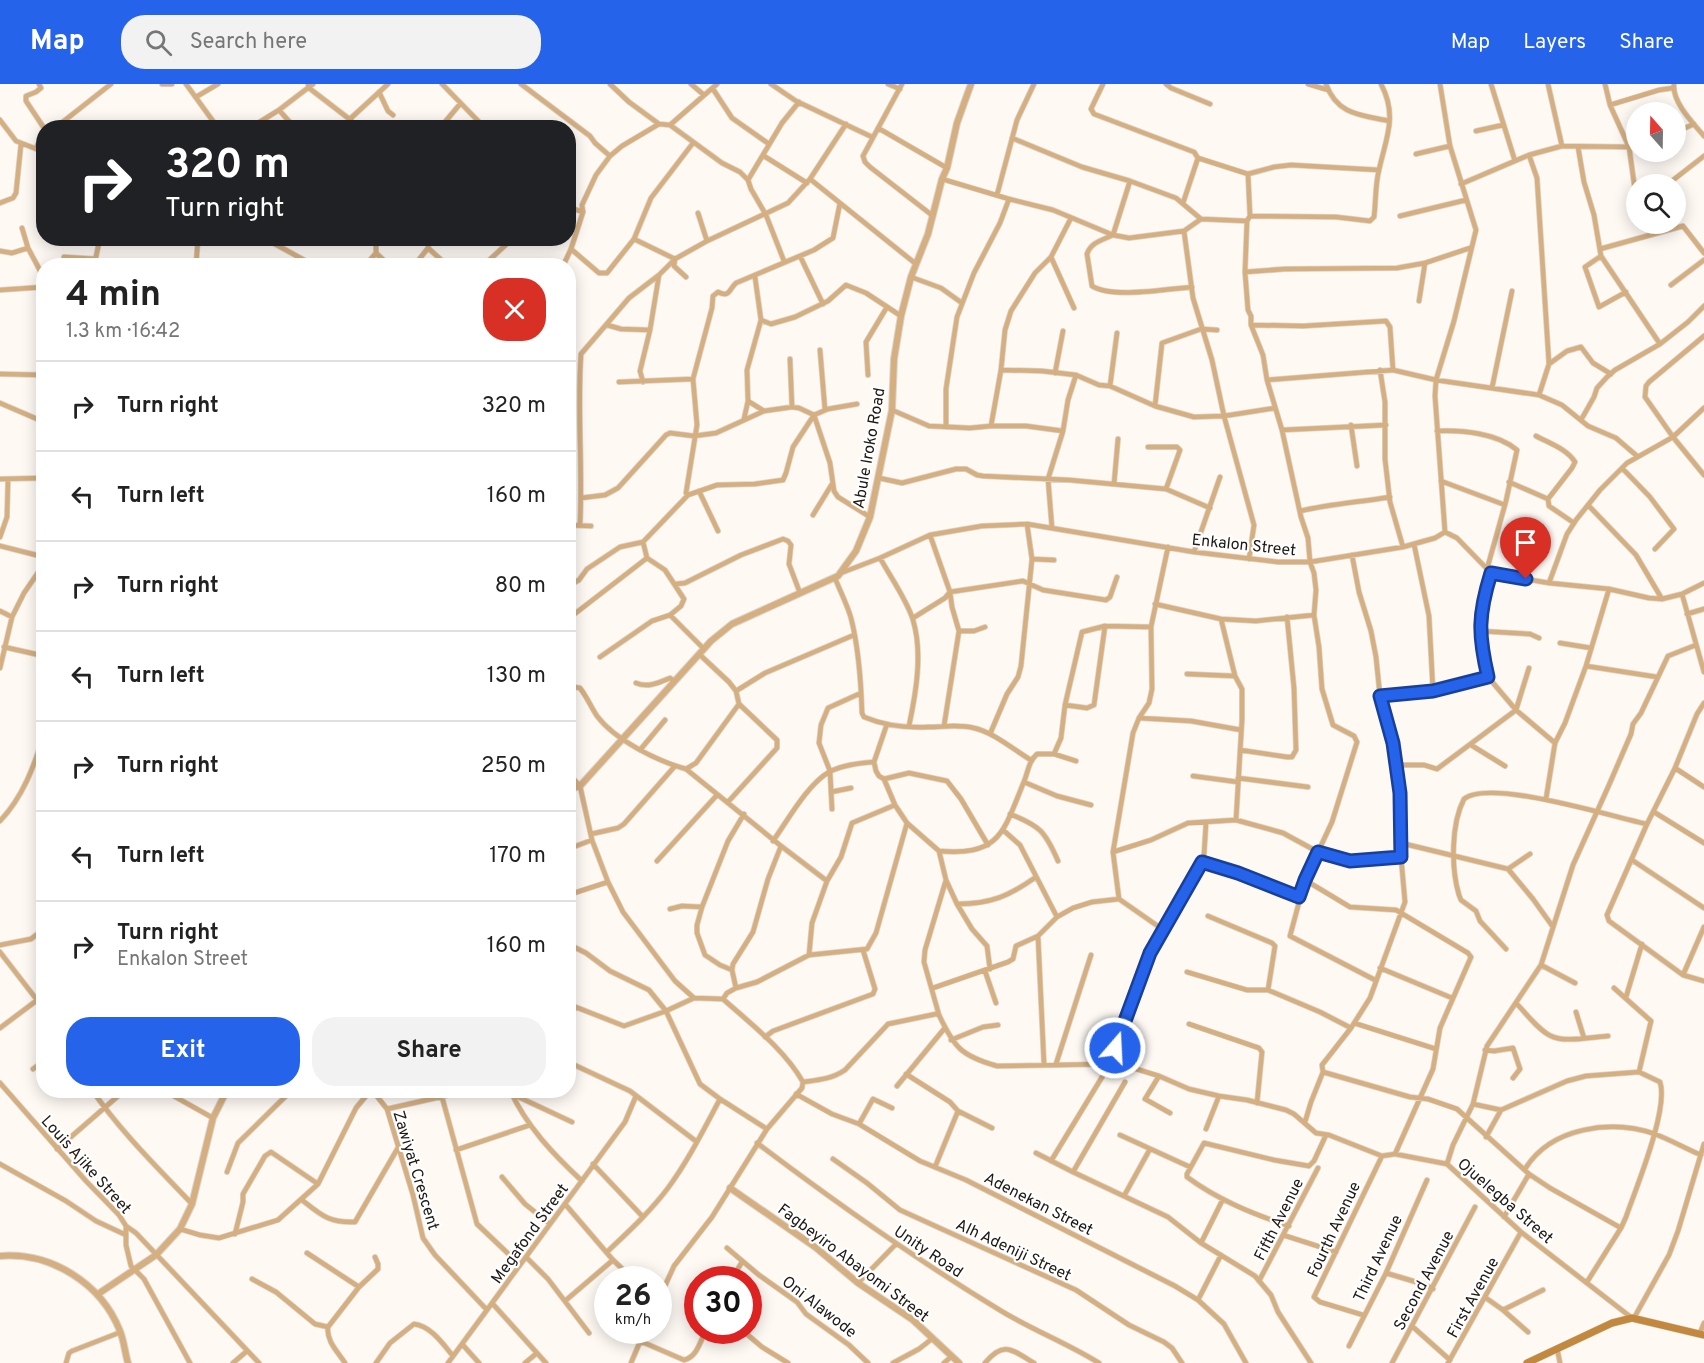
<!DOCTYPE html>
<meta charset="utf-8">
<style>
body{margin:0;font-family:Overpass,sans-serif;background:#f2f2f2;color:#222;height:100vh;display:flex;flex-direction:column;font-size:22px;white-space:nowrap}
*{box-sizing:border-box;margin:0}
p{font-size:20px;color:#767676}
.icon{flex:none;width:33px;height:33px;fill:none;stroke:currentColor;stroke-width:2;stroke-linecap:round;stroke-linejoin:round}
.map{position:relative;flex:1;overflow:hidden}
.details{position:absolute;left:36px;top:174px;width:540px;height:840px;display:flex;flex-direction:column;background:#fff;border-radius:24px;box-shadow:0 3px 15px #0003}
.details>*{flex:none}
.guide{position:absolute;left:36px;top:36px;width:540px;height:126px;border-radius:24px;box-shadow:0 3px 15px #0003;background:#202124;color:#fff;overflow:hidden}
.needle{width:39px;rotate:340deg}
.buttons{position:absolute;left:1626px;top:18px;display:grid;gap:12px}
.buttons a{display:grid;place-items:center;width:60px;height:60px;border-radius:50%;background:#fff;box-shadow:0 3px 15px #0003;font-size:30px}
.speed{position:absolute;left:594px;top:1182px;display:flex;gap:12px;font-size:30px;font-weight:700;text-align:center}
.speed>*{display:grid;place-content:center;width:78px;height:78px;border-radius:50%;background:#fff;box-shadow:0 3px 15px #0003;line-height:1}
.speed small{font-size:15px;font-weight:400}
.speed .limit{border:9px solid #d22;background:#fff;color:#111}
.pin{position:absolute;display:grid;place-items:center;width:51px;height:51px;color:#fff;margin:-62px -26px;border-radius:50% 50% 50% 0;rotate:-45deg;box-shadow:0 0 6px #0007}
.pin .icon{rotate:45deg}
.me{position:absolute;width:66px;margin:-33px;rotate:19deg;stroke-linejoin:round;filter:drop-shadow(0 0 4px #0008)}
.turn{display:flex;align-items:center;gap:21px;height:126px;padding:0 30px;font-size:27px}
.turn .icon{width:78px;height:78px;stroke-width:2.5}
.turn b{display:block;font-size:42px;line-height:51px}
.round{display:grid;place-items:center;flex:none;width:63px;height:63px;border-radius:24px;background:#f2f2f2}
.head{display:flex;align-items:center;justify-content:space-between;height:102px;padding:0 30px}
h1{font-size:36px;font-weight:700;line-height:45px}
.action{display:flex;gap:12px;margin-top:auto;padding:12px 30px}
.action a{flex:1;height:69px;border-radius:24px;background:#2563eb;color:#fff;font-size:24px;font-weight:700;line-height:69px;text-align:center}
.action a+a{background:#f2f2f2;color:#222}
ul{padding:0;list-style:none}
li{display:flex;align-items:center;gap:18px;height:90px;padding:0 30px;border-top:2px solid #e0e0e0}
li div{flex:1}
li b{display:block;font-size:22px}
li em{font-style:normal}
header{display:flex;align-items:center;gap:36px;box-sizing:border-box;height:84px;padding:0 30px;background:#2563eb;color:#fff}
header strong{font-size:28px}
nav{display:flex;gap:33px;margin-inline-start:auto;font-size:21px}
.search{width:420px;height:54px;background:#f2f2f2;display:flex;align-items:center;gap:15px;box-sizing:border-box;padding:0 21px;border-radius:24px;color:#767676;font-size:22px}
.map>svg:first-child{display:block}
</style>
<header>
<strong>Map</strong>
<div class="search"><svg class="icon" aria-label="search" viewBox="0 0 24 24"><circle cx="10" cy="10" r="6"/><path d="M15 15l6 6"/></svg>Search here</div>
<nav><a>Map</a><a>Layers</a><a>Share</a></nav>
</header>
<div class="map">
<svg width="1704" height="1279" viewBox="0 0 1704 1279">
<rect width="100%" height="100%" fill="#fef9f3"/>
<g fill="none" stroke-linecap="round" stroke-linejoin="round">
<defs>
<path id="minor" d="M39,0L41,4L36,8L26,12V17L44,44
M162,0H172
M186,0L218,44
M308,0L309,4L361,44
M442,0L485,44
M521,0L590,52L595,59L610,72
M610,0L629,18L659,40
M691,0L704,11
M771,0L796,17L872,53
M888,0L900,5
M902,0L863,72L865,78L870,83L933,132
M1103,0L1091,25L1094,30L1194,68L1198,74L1248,90L1274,83L1291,81L1379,86
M1166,0L1171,4L1210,20
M1308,0L1328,6
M1326,0C1337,31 1361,31 1389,37
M1440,0L1450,62L1476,146L1454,237L1436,296L1435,312L1445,448
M1491,0L1515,77
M1548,0L1562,62
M1605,0L1610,21L1629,63L1636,113
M1674,0C1672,18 1693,39 1704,52
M713,5L732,34L769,60
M379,8L388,27L393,31
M196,13L218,0
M1610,21L1659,6L1673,4
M279,26L295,44
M351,34L388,0
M0,36L16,57L44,68
M670,41L722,79L740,88L748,96L751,105L766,131L784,177
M55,44L111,0
M250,44L279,26L313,0
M440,44L460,20
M878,44L947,84
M1476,47L1503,41
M1676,48L1694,40
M1012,54L1082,83L1130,97L1176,114L1201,135
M1578,63L1584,98L1594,131L1601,172L1660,260
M36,64L44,48
M1416,70L1450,62
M1529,71L1537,94L1549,280L1539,311
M764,72L807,99
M1248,90L1250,132
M810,95L916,180
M942,95L1009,115L1053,126L1113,151L1129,154L1184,147L1201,135L1247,137L1250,132L1336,133L1370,137L1374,133C1376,118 1375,101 1379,86C1386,54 1398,32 1381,0
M748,96L782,39L799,18
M1130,97L1113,151C1103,156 1091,158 1087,170L1092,202C1113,215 1167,205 1192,203
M1461,100L1529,71L1562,62L1629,63
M1668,100L1704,72
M997,111L1017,36L1034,0
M0,119L13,114L16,109L21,60
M1183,119L1198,74
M568,123L583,128
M698,129L707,157
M1400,132L1466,116
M1247,137L1245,188L1248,226L1251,232V241L1263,271L1267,296L1282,346L1301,433L1308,454L1310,478L1314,489L1316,506L1314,531L1319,563L1322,605L1333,641L1354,652L1357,658L1332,738L1305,796L1290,852L1375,896
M1184,147L1193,214L1212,276L1224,332L1254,441L1249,475
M264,154L315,182
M376,154V169L390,182
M634,155L675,175L674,182L686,193
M428,164L448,182
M571,165L599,189H607L634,155L651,114L693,59
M1600,165L1683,142L1704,169
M0,167L12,169L28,164
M800,172L823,220
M1601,172L1585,183L1599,223L1626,208
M64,173L96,175
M1051,173L1074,224
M94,182L100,154
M196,182L198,154
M365,182L376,169
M414,182L428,164L430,154
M483,182L513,154
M563,182L571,165L583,128L582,121L596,91L610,72L622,62L659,40L670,41L717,0
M1245,188L1285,185L1397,184L1425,179L1470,164
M911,193L941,204L962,219
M1671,201L1704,176
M0,206L44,203L43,192L28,164L22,144
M1419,217L1425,179
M568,227L572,232L568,240
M761,236L771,240L795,233L828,217L846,201L866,209L901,232
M607,241L621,245L650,246
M1251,241L1303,242L1386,237L1390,243L1393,286
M1704,252L1649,298L1646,302L1645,313L1673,353L1704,391
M820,266L825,326
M790,275L792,323
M1549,280L1567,267L1581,263L1593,279L1611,290
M1001,286L1042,287L1076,291L1099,301L1110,302L1155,322L1194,333L1224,332L1275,324
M1380,286L1385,318V375L1390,418L1403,463
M1055,289L1063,247
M0,290L44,291
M868,291L866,258L887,223
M1267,296L1393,286L1436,296L1539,311L1562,321L1588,342L1616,354L1637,372
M619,298L693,295
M643,298L640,287L650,246L659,191
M1110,302L1117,249
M1492,304L1512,207
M748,317L764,327
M0,319L44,338
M1155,322L1162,259L1201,245L1217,246
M892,326L929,342L970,344L991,342H1026L1063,347
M744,335L748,317L747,286L761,236L755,193
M1581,336L1594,313L1597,304L1607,293L1615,286L1660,260L1688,238L1704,222
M1351,341L1357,382
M991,342L1001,286L1005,246L1011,227L1035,189L1051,173L1071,134
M946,343V305L957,233L974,189L1000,139L1009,115
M1282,346L1386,341
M1437,347C1462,346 1497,349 1517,366L1506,417L1487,485
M1536,352C1549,359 1567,365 1575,378L1572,384L1548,415
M1148,363H1177L1180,366L1166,405
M1622,384L1650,413L1674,445L1655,465
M879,394L902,399L956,385H966L977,391L983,392L1069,396L1166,405L1210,424
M0,395L44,394
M1441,397L1505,421
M1509,398L1548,415L1549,422L1574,439
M1114,400L1118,355
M699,407L718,447
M688,411L686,409L697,341L693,295L712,224L713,212L718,208C730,214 729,205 736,199L814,166L833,154L840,119
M581,414L605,411L618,404L666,351L670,349L694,352L716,349L764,327L792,323L799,324L814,331L830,379L834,407L838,413L870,433
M1588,421L1636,471L1662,515
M1300,427C1330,420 1360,418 1390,413
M813,431L832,400
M568,441L591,442
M580,441C583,384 577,327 581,270L629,214L659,191L675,175L707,157L788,119L810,95L846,40
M1052,444L1048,395L1063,347L1068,316L1076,291
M930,451L950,508L952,523L959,547L944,642
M0,453L7,433L8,396
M1414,460L1429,532L1433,607
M0,462L44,473
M1194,468L1220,393
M880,474C890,492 908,518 913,536C923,569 916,609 909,642
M1032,475L1054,476
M841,489L880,474L930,451L982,442L1027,440L1194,468L1278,478H1310L1403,463L1435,454L1445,448L1457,454L1491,489L1549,499L1609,505L1649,514L1662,515L1682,510L1704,499
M1491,489L1482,517L1480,547L1488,593L1516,626L1555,659
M835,494C840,507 847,520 851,534C859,565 861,597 862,629L864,633C883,641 907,644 928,643C944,643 958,640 974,644C993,648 1014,666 1031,676
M1549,499L1567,450L1576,436L1600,406L1627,379L1673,353L1704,324
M676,500L685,499L741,471L783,455L788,457L791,461L789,480L800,509
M568,502L579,496L587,485L620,463L643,458L688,411L717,401L755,400L783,396L786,389L793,363L814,331L828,325L857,320
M1682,510L1704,588
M1155,520L1221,535L1256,537L1314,531
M0,527L12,533
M1687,530L1704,525
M670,531L704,565
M913,534L945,514L950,508L1023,497L1043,506L1106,516L1110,513L1117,493
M568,535L647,474
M1221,535L1235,592L1242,605V636L1236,736
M1105,542L1094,621L1087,624L1065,621L1082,548L1105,542L1151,543
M568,546L572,551
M959,547H974L985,543
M1480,547L1530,550L1539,554
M1560,559L1591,564
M4,563L44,572
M699,570L729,598L736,607L739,620L777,656V664L728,718
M600,573L652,537L670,531L681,522L684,515L665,486L647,474L643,458
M1586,582L1657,593
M0,584L12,533L24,509L44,480
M1187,590L1235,592
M636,599C648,604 658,599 670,594L674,597
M568,602L580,604C587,613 591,623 597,632C615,656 657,677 686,685L781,762L768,795L753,848L733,880L732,886L736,904
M736,607L765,589L854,551
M1380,612L1433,607L1488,593
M1704,619L1697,630L1675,684L1647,740L1607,831L1609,837L1683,891L1704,897
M1139,634L1191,637L1241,646
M887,640L874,678L876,687L879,692L884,695L895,721L907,739L939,767L946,796L957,820L972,845L987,862L990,885
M990,650L1007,610L1018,593L1021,582L1032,475L1027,440
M1471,661L1505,682
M640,666L665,636
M1240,666L1287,673H1292L1296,666L1294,604L1287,533
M1054,670L1061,654L1065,621
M1396,681H1424L1437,685L1516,626L1529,584
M1675,684L1704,703
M686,685L696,679L739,620
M568,689L580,702L592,756L608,798L623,828L675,897L694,914L723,915C751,940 784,965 803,998L802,1004L767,1045L712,1133L674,1182L658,1217
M1193,692L1238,698
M1238,694L1308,703
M884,695L909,689L947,697L961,715L988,761
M1024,698L1057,712L1091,721
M831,708L851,704
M1546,715L1555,659L1565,639L1586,582L1609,505
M832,725L830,687L819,659L821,641L828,624L861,609
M1654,728L1704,759
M1010,730C1040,742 1045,747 1058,777
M0,737C23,713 34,682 44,651
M1003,746L1020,761L1057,833
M591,750L618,744L624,740L675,682
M773,757C788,736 807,701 829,688C842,681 859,679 874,678
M1401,759L1508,785L1533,815L1553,843
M781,762L827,797
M568,765L592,756
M939,767C1000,772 1003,749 1023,700C1028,689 1028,678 1037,670H1054L1076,677
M1113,768L1151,756L1188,739L1236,736L1283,749L1318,768L1339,775L1350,777L1401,773
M1632,776L1704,824
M657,777L717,711
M1202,778L1238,790L1299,813
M1508,785L1530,770
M1305,796L1350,823L1396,826L1468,869L1471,873L1440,944L1433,985L1395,1070
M568,811L608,798
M957,820C991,820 1009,812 1036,793
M670,825L682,822L702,823
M1208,832L1272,859L1275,862L1268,906
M1162,845L1119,815L1113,768L1133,649L1139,634L1149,619L1152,605L1151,543L1168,463
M1038,852L1044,980
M568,860L586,869L610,887L649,906L666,927L700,1000L720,1015L767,1045
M0,861L31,855L44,845
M1506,865L1480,837L1476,827L1461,816L1459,811C1451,784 1451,740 1464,715C1489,694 1613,733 1647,740
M0,868L37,916
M809,871L812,839L827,797L841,773L852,739L895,721
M1541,881L1575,899
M1380,884L1452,914
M732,886L720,881L705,871L697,849V841L702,823L728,757L744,730
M985,887L996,919
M1187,888L1247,906H1268L1320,928L1351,944
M1683,891L1704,843
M933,904L1008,878L1013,875L1016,862L1038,852L1057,833L1073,824L1092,818L1119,815
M1614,904L1651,937L1639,988
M1626,913L1642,860
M723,915L727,909L736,904L757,898L809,871L867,865L876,849L907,739
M1516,919C1526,929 1538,946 1551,952C1564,959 1593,953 1608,952
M568,920L624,942L666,927L694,914
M1576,928L1584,954
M939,931L924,878L925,866L946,796
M568,935L575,924
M1354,939L1436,965
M1189,940L1259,964L1262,968L1257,1019
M0,944L44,911
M765,953L773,947L873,910L875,905L863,866
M951,956L983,943L998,941
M1485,966L1494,967L1513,964L1520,985L1513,994
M568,978L630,1007L697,1058
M1056,980L1091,871
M33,985L44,977
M1323,988L1410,1013L1428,1015L1457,1025L1529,1090L1550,1104L1621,1144
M906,990L950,1018L958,1027L992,1044
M1159,992L1145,1015L1170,1029
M803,998C818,996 832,995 845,986L888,940L936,930L939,931C954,963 961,972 997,982L1110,980L1130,983L1159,992L1189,1005L1219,1012L1247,1016L1286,1026L1294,1030L1316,1049L1329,1051L1382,1072L1395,1070L1447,1080L1521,1148L1632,1234
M1125,998L1073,1088L1168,1133L1201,1159L1255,1192L1271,1211L1278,1228L1311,1279
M0,999L86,1097L119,1131L126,1142V1161L131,1182L144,1195L190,1279
M897,1002L944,945
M92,1006C121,1048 157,1083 192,1120
M163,1006L213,1034
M372,1006L387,1025L413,1111L423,1154L435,1171L487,1226
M510,1006C526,1042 554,1071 582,1097
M512,1010L572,1038
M796,1010L832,1030L859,1040L920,1077L966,1096L1175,1202L1198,1216L1224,1240L1246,1279
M442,1013L477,1140L520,1181
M1473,1020L1501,1026L1567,997L1586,992L1639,988L1660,998C1669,1025 1636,1104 1626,1133L1621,1144L1587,1198
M387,1025L471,1006
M1305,1038L1311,1018L1323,988L1322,981L1351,944L1370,914L1405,818L1401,773L1400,709L1393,659L1380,612L1376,573L1371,547L1359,508L1352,471
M859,1040L873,1015L892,1024
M1206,1045L1219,1012
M1120,1051L1190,1083
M1486,1053L1501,1026
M757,1059C835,1118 914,1174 998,1225C1030,1245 1067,1259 1099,1279
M57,1065L125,1006
M456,1066L530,1041
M1036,1069L1073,1088
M833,1075L867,1099L900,1126L1076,1206L1129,1241L1164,1258L1172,1264L1182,1279
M1051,1077L1110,980L1150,869L1202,778L1204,771L1206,739
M0,1080L66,1117L96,1137L126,1151
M593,1080L643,1133
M1447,1080L1453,1061L1473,1020L1487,962L1541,881L1573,781L1609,701L1631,650L1633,640L1641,629L1668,572L1696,561
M935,1083L958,1027
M1525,1085C1551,1043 1611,1035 1655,1050C1671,1056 1686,1065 1701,1071
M227,1088L238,1059L292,1006
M502,1093L525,1120L550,1140
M1124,1112L1150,1065
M302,1116C321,1131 329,1139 355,1138L399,1062
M565,1120L613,1176L634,1196
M1504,1133L1529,1090
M126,1142L136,1149L259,1279
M1289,1142C1253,1130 1218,1116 1187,1093V1090L1204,1059L1274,1076L1309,1082L1314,1077L1326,1051
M180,1145L200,1151L219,1154L278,1136L318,1100L356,1024L371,1006
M235,1150L243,1118V1110L265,1072L271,1068L318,1100
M1283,1151L1336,1168
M1201,1159L1223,1115
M727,1164L759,1191L797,1218L806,1230L849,1261L868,1279
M607,1168C628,1148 650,1128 668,1104C688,1077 704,1045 720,1015
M307,1169L359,1203
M526,1173L548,1195L589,1249
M1386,1189L1423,1200L1433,1205
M252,1195L276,1208L315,1240L328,1243
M731,1196L742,1178
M1259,1197L1318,1084
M858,1199L896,1160
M1486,1214L1503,1226L1528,1248
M1198,1216L1221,1171
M565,1217L613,1176
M492,1219L546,1279
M1503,1226L1543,1206
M1363,1231L1320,1218L1314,1213L1382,1072
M1634,1234L1669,1171L1678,1147L1704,1060
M1413,1243L1450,1276
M742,1246L762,1263L788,1279
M1700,1249L1704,1239
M640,1257L684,1276C697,1273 700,1258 706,1246
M462,1260L479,1279
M1349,1262L1386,1189L1427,1096
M1557,1264L1560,1279
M66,1279L69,1269L72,1267L121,1248
M233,1279L247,1267
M345,1279C338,1268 326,1257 328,1243L359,1203L378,1185V1180L375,1173
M376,1279L390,1259L414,1240C431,1242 443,1260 453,1272
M448,1279L625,1038L636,1012
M525,1279L537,1269
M631,1279L645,1246
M893,1279L919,1265L933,1254
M944,1279L952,1272
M985,1279C1004,1256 1012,1266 1034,1279
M1392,1279L1475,1123
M1448,1279L1521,1148"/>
<path id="tertiary" d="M568,706L580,702L711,557L732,540L838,492L856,467L870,433L892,326L894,275L901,232L911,193L928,150L942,95L947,84L957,39L971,0
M730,1104L815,1163L858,1199L913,1236L959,1279
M0,1172C51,1168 101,1199 120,1247C124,1257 125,1269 128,1279
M98,1210L156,1171L180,1145L192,1120L213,1034L227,1006"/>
<path id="secondary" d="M1527,1279L1612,1239L1632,1234L1704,1251"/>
</defs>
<use href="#minor" stroke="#dad5cf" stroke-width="6"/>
<use href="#tertiary" stroke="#dad5cf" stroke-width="8"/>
<use href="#secondary" stroke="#dad5cf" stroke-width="8"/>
<use href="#minor" stroke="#d6af81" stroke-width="4.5"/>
<use href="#tertiary" stroke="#d6af81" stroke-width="6"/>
<use href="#secondary" stroke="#c2893e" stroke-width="7"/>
</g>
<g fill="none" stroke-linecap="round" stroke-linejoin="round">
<defs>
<path id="route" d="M1115,964L1150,869L1202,778L1238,789L1299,813L1305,796L1318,768L1350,777L1401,773L1400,709L1393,659L1380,612L1433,607L1488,593C1478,550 1478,531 1491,489L1526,495"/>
</defs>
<use href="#route" stroke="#184099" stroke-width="15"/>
<use href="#route" stroke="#2563eb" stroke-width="10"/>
</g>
<g text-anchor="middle" stroke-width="4.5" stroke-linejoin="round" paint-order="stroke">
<g font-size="16" fill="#1d1914" stroke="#fff">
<text transform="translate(868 364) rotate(-80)" y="6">Abule Iroko Road</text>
<text transform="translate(1244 460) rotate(6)" y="6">Enkalon Street</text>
<text transform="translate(87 1080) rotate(48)" y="6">Louis Ajike Street</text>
<text transform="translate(417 1086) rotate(73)" y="6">Zawiyat Crescent</text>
<text transform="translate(1506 1116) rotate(41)" y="6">Ojuelegba Street</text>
<text transform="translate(1039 1119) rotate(27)" y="6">Adenekan Street</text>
<text transform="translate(1278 1135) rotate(-63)" y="6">Fifth Avenue</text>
<text transform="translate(1333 1145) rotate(-65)" y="6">Fourth Avenue</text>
<text transform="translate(529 1149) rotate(-54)" y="6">Megafond Street</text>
<text transform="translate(1014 1165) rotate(25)" y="6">Alh Adeniji Street</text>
<text transform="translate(929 1167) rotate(34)" y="6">Unity Road</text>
<text transform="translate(1377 1174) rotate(-65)" y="6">Third Avenue</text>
<text transform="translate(854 1178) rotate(37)" y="6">Fagbeyiro Abayomi Street</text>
<text transform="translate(1423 1196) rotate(-62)" y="6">Second Avenue</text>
<text transform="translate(1472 1213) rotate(-61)" y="6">First Avenue</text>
<text transform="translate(820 1222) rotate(38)" y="6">Oni Alawode</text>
</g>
</g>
</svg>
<div class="buttons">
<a><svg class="needle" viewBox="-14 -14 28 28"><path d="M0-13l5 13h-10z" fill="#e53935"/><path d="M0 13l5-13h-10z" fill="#767676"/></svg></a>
<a><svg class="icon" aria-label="search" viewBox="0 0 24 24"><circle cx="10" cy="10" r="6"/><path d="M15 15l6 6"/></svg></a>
</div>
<div class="speed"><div>26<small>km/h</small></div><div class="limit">30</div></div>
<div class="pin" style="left:1526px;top:495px;background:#d93025"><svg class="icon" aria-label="arrive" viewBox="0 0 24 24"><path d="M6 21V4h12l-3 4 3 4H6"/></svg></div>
<svg class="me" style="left:1115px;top:964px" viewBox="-20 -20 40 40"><circle r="17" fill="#2563eb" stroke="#fff" stroke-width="3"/><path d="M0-11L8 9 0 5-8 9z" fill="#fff"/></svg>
<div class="guide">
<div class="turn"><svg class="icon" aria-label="right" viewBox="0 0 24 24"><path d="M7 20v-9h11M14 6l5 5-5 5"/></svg><div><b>320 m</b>Turn right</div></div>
</div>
<section class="details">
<div class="head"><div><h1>4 min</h1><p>1.3 km · 16:42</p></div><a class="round" style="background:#d93025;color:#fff"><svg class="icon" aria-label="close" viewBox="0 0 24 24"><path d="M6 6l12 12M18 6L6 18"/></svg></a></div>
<ul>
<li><svg class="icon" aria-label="right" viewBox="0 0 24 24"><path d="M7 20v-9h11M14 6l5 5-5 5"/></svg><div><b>Turn right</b></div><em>320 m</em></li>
<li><svg class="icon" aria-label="left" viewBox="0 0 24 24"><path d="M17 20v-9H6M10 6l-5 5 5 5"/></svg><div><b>Turn left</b></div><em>160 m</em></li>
<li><svg class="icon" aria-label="right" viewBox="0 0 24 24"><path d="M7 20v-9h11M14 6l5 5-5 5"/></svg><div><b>Turn right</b></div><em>80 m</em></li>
<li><svg class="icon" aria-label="left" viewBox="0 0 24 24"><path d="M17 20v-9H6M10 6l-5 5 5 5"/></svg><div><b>Turn left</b></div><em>130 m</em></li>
<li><svg class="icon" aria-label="right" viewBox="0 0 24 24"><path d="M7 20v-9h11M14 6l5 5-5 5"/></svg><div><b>Turn right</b></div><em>250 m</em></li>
<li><svg class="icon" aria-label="left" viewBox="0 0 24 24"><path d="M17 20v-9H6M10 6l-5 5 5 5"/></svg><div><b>Turn left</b></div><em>170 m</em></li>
<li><svg class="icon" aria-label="right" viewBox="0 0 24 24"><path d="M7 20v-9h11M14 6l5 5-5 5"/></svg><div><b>Turn right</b><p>Enkalon Street</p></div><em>160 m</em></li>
</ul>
<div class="action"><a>Exit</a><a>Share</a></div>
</section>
</div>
